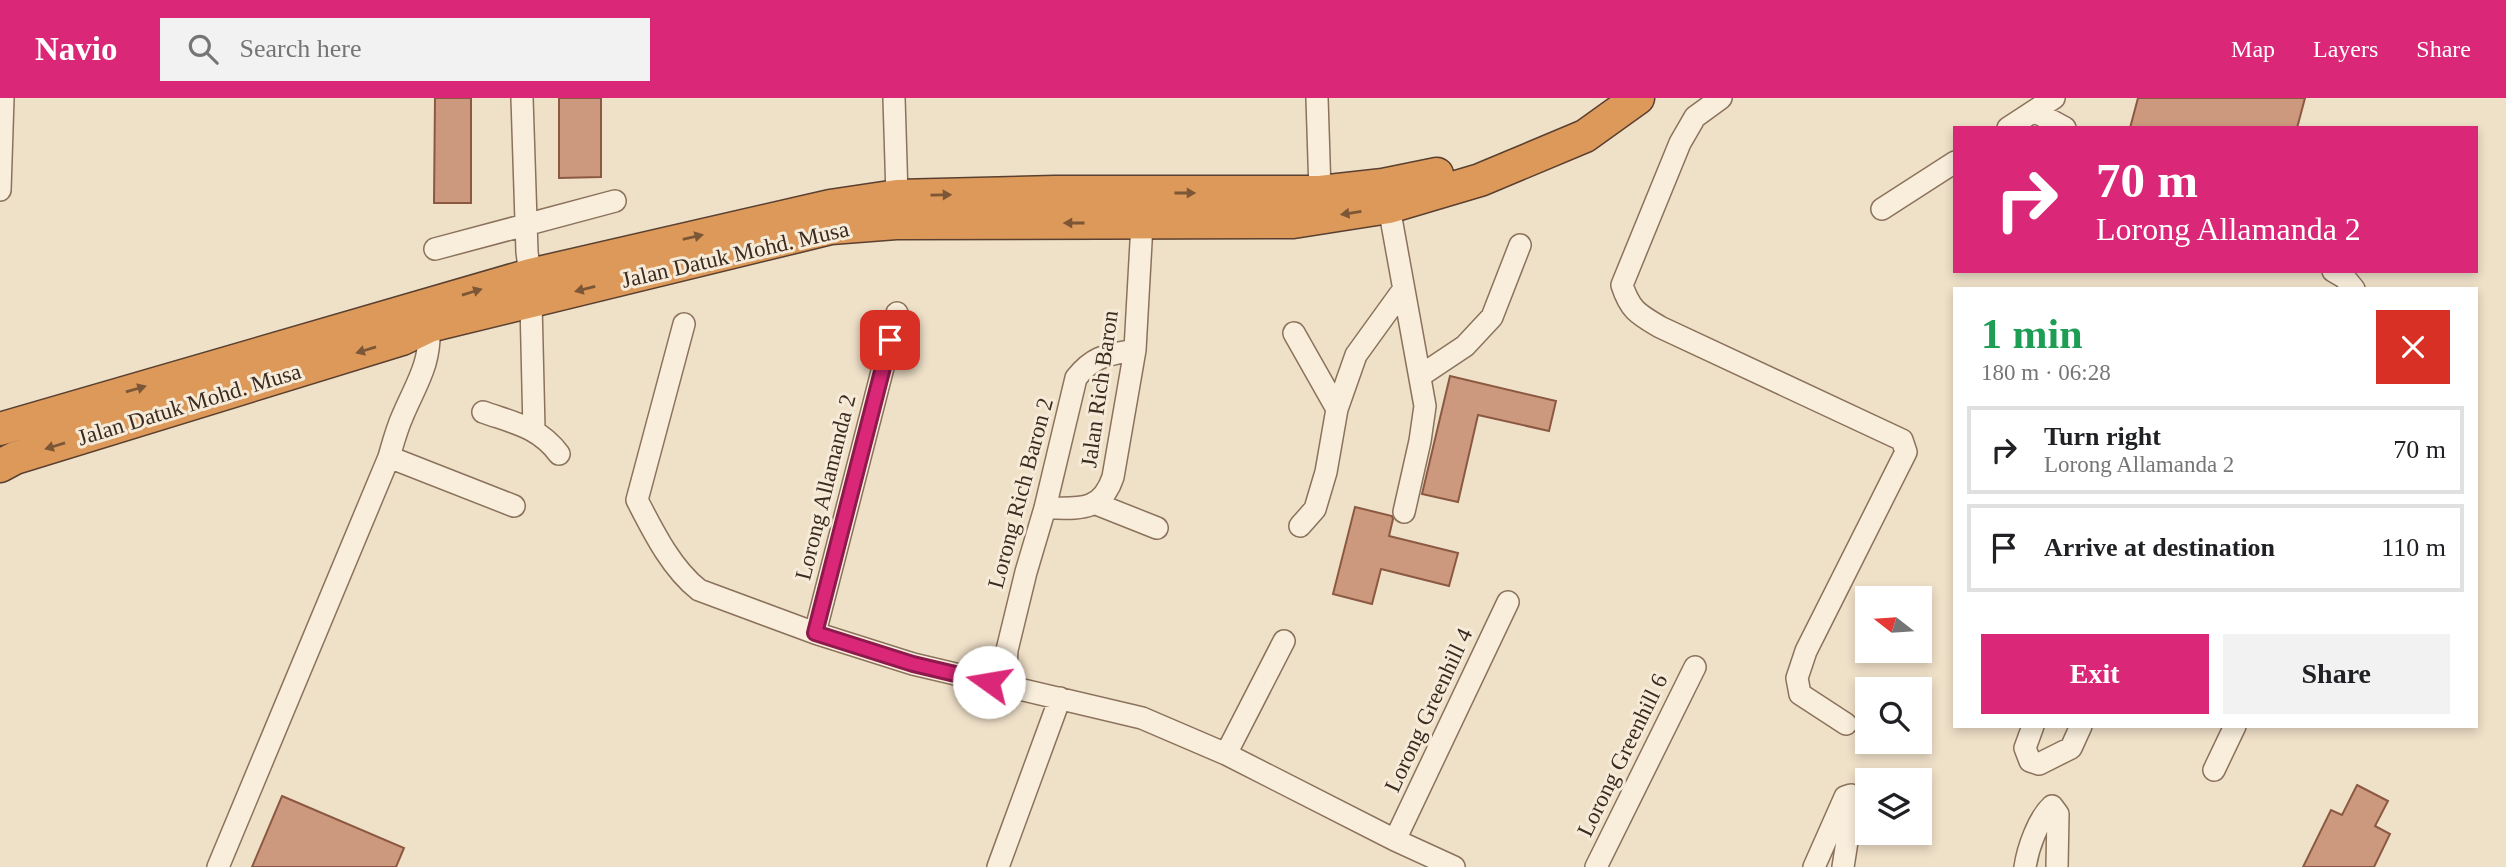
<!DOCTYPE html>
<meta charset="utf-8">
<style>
body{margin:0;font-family:Georgia,serif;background:#f2f2f2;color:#202124;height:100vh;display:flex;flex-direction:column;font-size:26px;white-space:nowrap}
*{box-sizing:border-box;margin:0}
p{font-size:23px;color:#757577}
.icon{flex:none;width:38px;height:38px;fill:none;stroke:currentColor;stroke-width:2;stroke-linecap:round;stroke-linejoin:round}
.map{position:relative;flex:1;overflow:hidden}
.panel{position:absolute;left:1953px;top:189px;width:525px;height:441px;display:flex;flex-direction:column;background:#fff;border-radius:0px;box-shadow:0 4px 10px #0003}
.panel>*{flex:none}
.banner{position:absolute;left:1953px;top:28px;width:525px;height:147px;border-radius:0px;box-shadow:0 4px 10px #0003;background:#db2777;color:#fff;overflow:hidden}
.needle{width:46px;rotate:287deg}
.controls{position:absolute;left:1855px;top:488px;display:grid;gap:14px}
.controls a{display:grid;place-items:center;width:77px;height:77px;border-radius:0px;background:#fff;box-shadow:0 4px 10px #0003;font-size:35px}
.pin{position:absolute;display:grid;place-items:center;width:60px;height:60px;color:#fff;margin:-30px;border-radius:14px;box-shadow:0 4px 10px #0006}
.me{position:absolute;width:77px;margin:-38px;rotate:283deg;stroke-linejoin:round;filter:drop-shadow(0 0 5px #0008)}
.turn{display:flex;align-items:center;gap:24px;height:147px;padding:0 28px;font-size:32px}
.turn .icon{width:91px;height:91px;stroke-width:2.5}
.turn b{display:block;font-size:49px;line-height:60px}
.round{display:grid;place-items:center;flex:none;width:74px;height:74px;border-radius:0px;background:#f2f2f2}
.headline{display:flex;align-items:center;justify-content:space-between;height:119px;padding:0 28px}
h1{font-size:42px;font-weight:800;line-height:52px;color:#1e9e55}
.action{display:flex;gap:14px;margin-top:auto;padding:14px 28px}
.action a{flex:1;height:80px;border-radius:0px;background:#db2777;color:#fff;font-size:28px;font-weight:800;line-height:80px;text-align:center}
.action a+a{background:#f2f2f2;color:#202124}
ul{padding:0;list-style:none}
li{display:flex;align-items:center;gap:21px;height:88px;margin:0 14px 10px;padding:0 14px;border:4px solid #e0e0e0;border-radius:0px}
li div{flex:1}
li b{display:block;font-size:26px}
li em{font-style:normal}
header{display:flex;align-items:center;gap:42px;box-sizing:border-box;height:98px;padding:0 35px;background:#db2777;color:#fff}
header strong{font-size:33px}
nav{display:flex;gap:38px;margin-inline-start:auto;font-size:24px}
.search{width:490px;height:63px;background:#f2f2f2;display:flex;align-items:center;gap:18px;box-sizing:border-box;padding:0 24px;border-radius:0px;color:#757577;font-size:26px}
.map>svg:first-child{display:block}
</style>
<header>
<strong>Navio</strong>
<div class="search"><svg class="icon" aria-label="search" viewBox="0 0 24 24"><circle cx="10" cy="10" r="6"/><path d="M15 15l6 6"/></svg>Search here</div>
<nav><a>Map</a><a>Layers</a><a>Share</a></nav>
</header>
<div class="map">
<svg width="2506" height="769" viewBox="0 0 2506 769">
<rect width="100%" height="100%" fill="#efe0c8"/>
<path fill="#cd997e" stroke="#8b5942" stroke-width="2" d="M435,0H471V105H434Z
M559,0H601V79L559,80Z
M2138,0H2305L2297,30H2130Z
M1450,278L1556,303L1549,333L1478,317L1458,404L1422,396Z
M1355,409L1392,418L1393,421L1389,438L1458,455L1449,488L1381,471L1372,506L1333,496Z
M2357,687L2388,703L2375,728L2390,736L2374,769H2303L2331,712L2342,717Z
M282,698L404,750L396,769H252Z"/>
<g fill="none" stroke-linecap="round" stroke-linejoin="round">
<defs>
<path id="minor" d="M522,0L527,154L530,177
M894,0L897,98
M1317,0L1320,94
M1721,0L1695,19L1680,45L1622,187C1630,212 1638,216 1660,229L1902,342L1906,354L1806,553L1797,580L1800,596L1846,626
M2034,13L2065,30
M2008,30L2054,0
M0,92L3,0
M1389,109L1425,308L1420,343L1404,414
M1882,111L1955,64
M435,151L615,103
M2333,173L2345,180L2354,191
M531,205L534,332
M684,226L637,402C653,433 671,470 699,492L815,535L913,566L1142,620L1226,656L1395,742L1454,769
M1294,235L1337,311
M1420,278L1465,248L1492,219L1520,147
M483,314C514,325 539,329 559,356
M389,359L514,408
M1094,405L1157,430
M1045,410C1078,410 1101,415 1113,379L1135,252L1142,126
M1300,428L1315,411L1326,374L1337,311L1356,257L1403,192
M815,535L897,215
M1014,590L1006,569L1007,552L1026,474L1045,410L1076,280C1094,257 1108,257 1135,252
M2033,628L2025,650L2030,663L2039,666L2071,650L2081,628
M1226,656L1284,543
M2214,672L2235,628
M1395,742L1508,504
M218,769L389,359C393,345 397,330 403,317C417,284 431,266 429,228
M998,769L1060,600
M1596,769L1695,569
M1814,769L1845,699L1851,697L1853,706L1843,769
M2025,769C2028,750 2038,721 2052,708L2058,716L2057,769"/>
<path id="highway" d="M0,331L530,177L830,108L897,98L1055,94H1320L1383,87L1437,76
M0,368L15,360L402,241L429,228L831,130L896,125L1293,124L1389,109L1480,82L1585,38L1638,0"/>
</defs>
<use href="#minor" stroke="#8b725c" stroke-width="24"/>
<use href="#highway" stroke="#5a4030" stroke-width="35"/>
<use href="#minor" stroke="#f9eedc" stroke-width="21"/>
<use href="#highway" stroke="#dd995a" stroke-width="32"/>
</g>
<defs><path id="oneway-solid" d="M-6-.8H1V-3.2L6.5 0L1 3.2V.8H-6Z" transform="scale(1.75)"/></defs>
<g fill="#7c5737">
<use href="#oneway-solid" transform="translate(1185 95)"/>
<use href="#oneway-solid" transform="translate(941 97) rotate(-1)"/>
<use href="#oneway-solid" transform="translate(1351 115) rotate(171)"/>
<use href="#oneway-solid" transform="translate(1074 125) rotate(-180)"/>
<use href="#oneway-solid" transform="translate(693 139) rotate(-13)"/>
<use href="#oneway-solid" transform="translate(585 191) rotate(166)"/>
<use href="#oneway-solid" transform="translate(472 194) rotate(-17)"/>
<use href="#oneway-solid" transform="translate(366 252) rotate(163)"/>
<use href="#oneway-solid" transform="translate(136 291) rotate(-16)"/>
<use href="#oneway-solid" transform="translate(55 348) rotate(163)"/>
</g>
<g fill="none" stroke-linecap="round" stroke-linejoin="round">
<defs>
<path id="route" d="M890,242L815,535L913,566L989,584"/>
</defs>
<use href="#route" stroke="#8e194d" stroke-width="18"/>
<use href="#route" stroke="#db2777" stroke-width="12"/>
</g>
<g text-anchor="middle" stroke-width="6" stroke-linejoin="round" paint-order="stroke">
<g font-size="23" fill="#3c2b20" stroke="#f6ebd8">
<text transform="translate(735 156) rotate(-13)" y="8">Jalan Datuk Mohd. Musa</text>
<text transform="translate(1099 291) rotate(-82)" y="8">Jalan Rich Baron</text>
<text transform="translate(189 306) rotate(-17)" y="8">Jalan Datuk Mohd. Musa</text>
<text transform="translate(825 389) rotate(-76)" y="8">Lorong Allamanda 2</text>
<text transform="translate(1020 395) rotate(-75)" y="8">Lorong Rich Baron 2</text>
<text transform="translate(1428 612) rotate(-65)" y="8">Lorong Greenhill 4</text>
<text transform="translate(1622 657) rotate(-64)" y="8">Lorong Greenhill 6</text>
</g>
</g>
</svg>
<div class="controls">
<a><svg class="needle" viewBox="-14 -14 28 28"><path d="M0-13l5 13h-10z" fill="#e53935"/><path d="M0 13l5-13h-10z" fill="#757577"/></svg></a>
<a><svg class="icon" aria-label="search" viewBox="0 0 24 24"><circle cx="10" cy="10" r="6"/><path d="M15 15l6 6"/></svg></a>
<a><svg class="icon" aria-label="layers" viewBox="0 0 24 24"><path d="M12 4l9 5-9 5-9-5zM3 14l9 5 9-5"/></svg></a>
</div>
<div class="pin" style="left:890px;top:242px;background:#d93025"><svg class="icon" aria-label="arrive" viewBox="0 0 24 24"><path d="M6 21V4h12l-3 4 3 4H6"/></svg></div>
<svg class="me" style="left:989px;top:584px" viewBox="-20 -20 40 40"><circle r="19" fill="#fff"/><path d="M0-13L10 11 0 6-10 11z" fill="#db2777"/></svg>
<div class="banner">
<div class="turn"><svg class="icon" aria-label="right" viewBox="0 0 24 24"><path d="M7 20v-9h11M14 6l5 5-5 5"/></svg><div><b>70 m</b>Lorong Allamanda 2</div></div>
</div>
<section class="panel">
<div class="headline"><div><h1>1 min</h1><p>180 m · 06:28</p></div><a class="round" style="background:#d93025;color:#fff"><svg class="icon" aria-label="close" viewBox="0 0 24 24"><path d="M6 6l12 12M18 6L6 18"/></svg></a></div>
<ul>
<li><svg class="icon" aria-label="right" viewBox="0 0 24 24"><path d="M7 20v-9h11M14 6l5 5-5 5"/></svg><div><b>Turn right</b><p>Lorong Allamanda 2</p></div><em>70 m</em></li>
<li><svg class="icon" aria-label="arrive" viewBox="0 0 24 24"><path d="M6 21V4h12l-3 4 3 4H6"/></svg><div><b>Arrive at destination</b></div><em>110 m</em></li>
</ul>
<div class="action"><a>Exit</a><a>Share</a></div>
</section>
</div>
